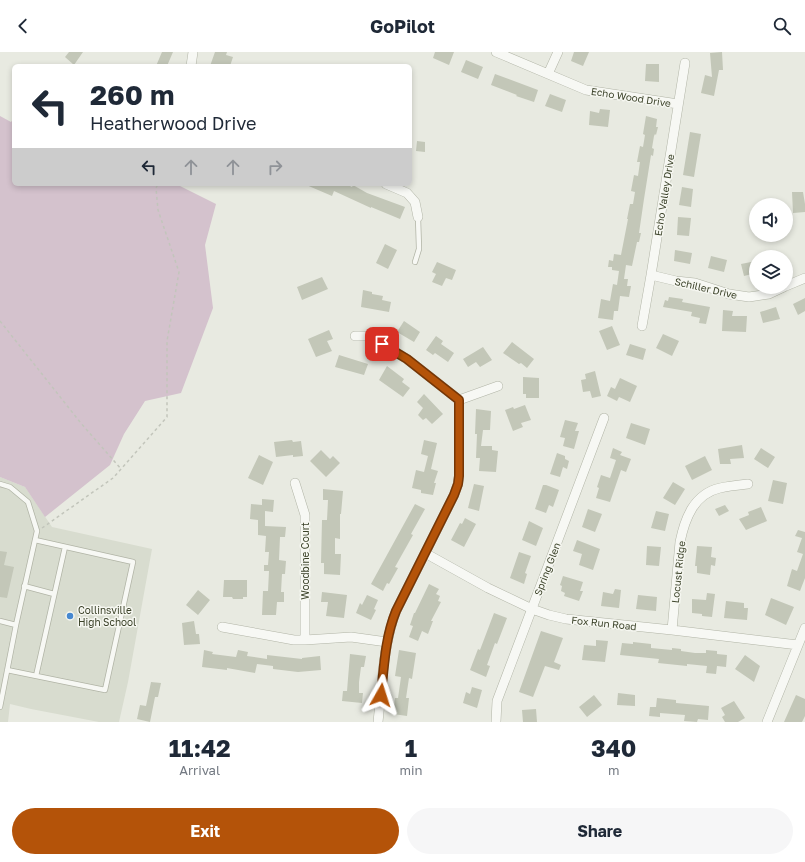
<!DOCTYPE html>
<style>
body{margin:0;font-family:"Golos Text",sans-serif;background:#f6f6f7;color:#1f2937;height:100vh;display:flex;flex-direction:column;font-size:15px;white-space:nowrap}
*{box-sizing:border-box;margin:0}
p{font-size:13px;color:#747a83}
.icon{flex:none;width:22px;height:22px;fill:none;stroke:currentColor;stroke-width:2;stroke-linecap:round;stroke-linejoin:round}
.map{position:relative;height:670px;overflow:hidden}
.panel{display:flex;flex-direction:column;background:#fff;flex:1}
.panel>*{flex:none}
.guide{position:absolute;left:12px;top:12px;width:400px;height:122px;border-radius:6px;box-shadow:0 2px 6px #0003;background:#fff;color:#1f2937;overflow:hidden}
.tools{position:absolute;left:749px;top:146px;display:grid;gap:8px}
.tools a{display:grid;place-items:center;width:44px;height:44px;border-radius:50%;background:#fff;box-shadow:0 2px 6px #0003;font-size:20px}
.pin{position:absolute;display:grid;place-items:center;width:34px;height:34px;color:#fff;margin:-17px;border-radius:8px;box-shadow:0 2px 6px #0006}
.me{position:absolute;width:44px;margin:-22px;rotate:6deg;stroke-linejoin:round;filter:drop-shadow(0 0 3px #0008)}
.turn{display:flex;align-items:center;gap:14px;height:84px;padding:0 12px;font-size:18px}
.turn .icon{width:52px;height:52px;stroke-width:2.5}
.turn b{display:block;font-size:28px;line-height:34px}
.lanes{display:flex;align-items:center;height:38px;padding:0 12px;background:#0003;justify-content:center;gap:20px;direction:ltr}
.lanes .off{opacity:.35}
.eta{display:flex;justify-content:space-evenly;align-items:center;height:68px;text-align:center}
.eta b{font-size:24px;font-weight:700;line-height:28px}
.primary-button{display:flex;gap:8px;margin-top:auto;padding:8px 12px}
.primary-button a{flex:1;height:46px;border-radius:24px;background:#b45309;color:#fff;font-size:16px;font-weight:700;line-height:46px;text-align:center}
.primary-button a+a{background:#f6f6f7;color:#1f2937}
header{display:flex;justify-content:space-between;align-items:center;height:52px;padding:0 12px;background:#fff;font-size:18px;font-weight:700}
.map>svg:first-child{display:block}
</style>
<header><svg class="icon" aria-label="back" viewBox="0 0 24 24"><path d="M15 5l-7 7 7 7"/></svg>GoPilot<svg class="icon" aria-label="search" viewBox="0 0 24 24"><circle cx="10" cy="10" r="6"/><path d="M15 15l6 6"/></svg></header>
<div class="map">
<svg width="805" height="670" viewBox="0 0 805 670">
<rect width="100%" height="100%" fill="#e8eae1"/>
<path fill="#d8dccf" d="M0,425L25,435L52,475L152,497L128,630L119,670H99L31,657L10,652L8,670H0Z"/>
<path fill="#d4c2cd" d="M0,64L11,70L14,66V132H176L216,152L205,193L213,256L181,341L145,349L124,382L110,413L45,465L25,435L0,425Z"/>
<path fill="#c3c7b8" d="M69,0H83L74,13L65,5Z
M162,0H173L167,14H156Z
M215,0H227L226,3L233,5L230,14H210Z
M435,0H454L449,13L433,6Z
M574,0H589L583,14L571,9Z
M722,0L723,18H719L714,44L701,41L705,23L712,25L710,1Z
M466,8L483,15L478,27L461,20Z
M646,12H659V30L645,29Z
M495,22L538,38L534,50L516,44L517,43L491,33Z
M550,42L566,48L562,60L545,54Z
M600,57L610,58L608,75L589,73L590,59L599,61Z
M646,64L657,67L656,75H658L656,83L655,82L654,84L652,96L654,97L653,104L651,103L644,147L639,181H641L639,190H637L632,214L626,213L624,227H628L627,234H631L629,245L620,244L618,259H614L613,268L598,266L601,247L610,249L613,232L617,233L619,219L612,218V215H608L609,208L613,209L614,202L621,203L628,167H627L630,152H633L635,140L631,139L634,123L638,124L640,110H637L640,94L643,95L645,83L643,82Z
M690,80L701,82L694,125L683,123Z
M417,89L425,90V100L416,99Z
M304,132H346L352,135L353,133L367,141L405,155L400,167L371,155V156L334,139L332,144Z
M682,135L693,137L691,155L679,153Z
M792,140H803L805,152V160L793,161Z
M678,165L691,166L689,184L677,183Z
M385,192L397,198L388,217L376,211Z
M675,198L692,201L690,212L674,209Z
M711,204L727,208L724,220L708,216Z
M756,209V221L744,224L741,212Z
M437,210L456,218L452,228L446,226L442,234L432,230L436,222L432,220Z
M322,225L328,237L302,248L297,235Z
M363,238L372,240V242L383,244L382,248L391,250L389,260L361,255Z
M669,245L683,247L682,250L710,255L706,272L699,271L700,266L691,264L692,260L663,255L665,248L668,249Z
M805,246V259L798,263L793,252Z
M776,255L780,267L763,271L760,260Z
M723,258L733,259L732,264H747L746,280L722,279Z
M404,269L420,280L414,290L397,280Z
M612,274L620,293L607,298L599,279Z
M329,278L333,287L327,289L332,299L316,305L308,287Z
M663,282L679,289L672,304L656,296Z
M436,284L443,289L441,292L454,301L448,310L435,301L433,303L426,298Z
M512,290L534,307L527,316L521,311L519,312L503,301Z
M630,292L646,297L643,308L626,303Z
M483,295L492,308L480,315L476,310L468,315L463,307Z
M339,303L368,312L364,323L335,315Z
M387,314L404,327L402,330L410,336L403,345L379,328Z
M595,319L601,344L592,346L590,339L583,340L581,328L586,327L585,322Z
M523,325L539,326V346H526V342H523Z
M620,326L637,334L630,350L619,345L617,349L607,344L611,335L615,337Z
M424,342L443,362L432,372L426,366L423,368L418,363L423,356L417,350Z
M525,353L531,368L521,371L523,375L513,379L505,358L513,355L514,357Z
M476,357L491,359L490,378H483L481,394H492V398L498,399L496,420L479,419L480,406H476L477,382H475Z
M565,368L578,371L575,379H579L574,397L563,394L565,386L560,385Z
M631,371L650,377L645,393L626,386Z
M292,388L293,390L301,389L303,404L293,405V403L276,405L274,390Z
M424,388L437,391L431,417L438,419L434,431H436L433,443L421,441V438L412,436L416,418L424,420L428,404L421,402Z
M742,393L744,406L730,407L731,412H720L718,397Z
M613,396L622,400L620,403L631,407L626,420L621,418L610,450L596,446L599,436L597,435L601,423L610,426L616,408L610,406Z
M761,396L775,405L768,416L754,407Z
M321,398L330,407L333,404L340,411L326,425L310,409Z
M557,401L565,404V407L569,409L567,417L563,415L560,425L550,422Z
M259,403L273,410L263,433L248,426Z
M705,404L712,418L692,428L685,414Z
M773,428L787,431L783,452L768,449Z
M673,430L685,437L675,453L663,446Z
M474,432L484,434L479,459L468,456Z
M543,433H546L559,438L553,455L549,453L546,461L535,457Z
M323,437L343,439L341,462H340V487L335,486V502H341L340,523L324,522V511H321L322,468H327L328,448H323Z
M262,447L274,448L273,460L265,459V474L286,475L285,485H280L279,508L286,509L285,522H282L281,540H284V550H277L276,563H262L263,539H268L269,519H264V513H268L269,500H265L266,484L258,483V468L250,467L251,452L262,453Z
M415,452L425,457L411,482L413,483L395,515L398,516L389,532L387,531L383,539L371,532Z
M725,453L729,459L719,464L715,457Z
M761,455L767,469L746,478L739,467L749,463L748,460Z
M588,457L602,462L595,480L582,475Z
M656,459L669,462L665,479L651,476Z
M465,466L476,472L464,495L451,488L460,471L462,472Z
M529,469L543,476L536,494L522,488Z
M798,478L805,480V526L800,539L787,534L792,517L797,519L803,502L797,500L802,486L795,484Z
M577,488L600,497L593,518L579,513L582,502L573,499Z
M647,494L661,495L659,514L646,513Z
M697,494L712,495L711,505L716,506L715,514L711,513L710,523L697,521V514H695Z
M0,499L7,500L4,513L14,515L7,546L0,545Z
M519,500L531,504L525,521L527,522L524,532L510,526Z
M563,524L583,530L580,539H583L579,549L564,544L565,541L561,539L562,534L560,533Z
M224,528H247V545H243V547H233L232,545H223Z
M429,532L439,537L436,542L440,544L438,549L441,550L431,569H433L428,582L422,579L418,589L409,585L413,574L410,573L414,561H415Z
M615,537L621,538L619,556L601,554L603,540L613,542Z
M198,538L210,548L198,563L186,553Z
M322,540L347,543L344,566L326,564L328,550H321Z
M707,541L715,542L712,565L702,564V562L692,561V547L706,548Z
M367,543L378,548L374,557L376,558L371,568L356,561L360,551L362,553Z
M638,543L657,545L656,559L636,557Z
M771,546L794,555L786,573L765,563Z
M726,549L744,551V556H748L747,568L724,566Z
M494,561L507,566L497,592L495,591L487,613L490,614L486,625L470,618L478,597L480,598Z
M194,569L196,582H199L200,592L184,593L182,571Z
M541,579L563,586L554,610L561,613L559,618L545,614L533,645L519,640Z
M596,588L608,589L605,610L582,608L584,593L596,594Z
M633,590L651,592V596L672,598V596L681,597V599L695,601H706V598L717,599V602L727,603L726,615L717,614L716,622L706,621L707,614L687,612V614L658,611L659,607L620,603L622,591L633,592Z
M204,598L213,600L212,602L236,605L238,598L248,600L247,604L267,607V603L302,607V606L320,604L321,618L298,620L273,617V614L257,612L255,621L227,616V618L202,615Z
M399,598L416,601L412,627L409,626L406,646H409L407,664L393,662L395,646H398L401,625L395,624Z
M350,602L366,604L364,615H361L359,630V641H363L362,651L342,649L343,639H347Z
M745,603L760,614L754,630L735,617Z
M151,630L161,631L158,645H155L150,670L137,667L140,653L146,654Z
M472,635L482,638L477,656L463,651L466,640L470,642Z
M618,641L635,643V654L617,653Z
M594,643L602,653L587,665L579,655Z
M796,643L805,647V664L802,670H784Z
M657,646L676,648V651L709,654L708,668L698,667L697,670L684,669L685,663L660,661V665L649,664L650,655H656Z
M734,649L745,666L738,670H725L722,665L725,663L721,656Z
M536,657L537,670H523L522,658Z"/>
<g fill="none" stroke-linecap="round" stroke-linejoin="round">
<defs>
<path id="service" d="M415,210L419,197L418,165
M0,432L10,435L28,450L37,479L16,573L0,655
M24,534L54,542
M0,569L16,573
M7,618L105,638L133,510L35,488
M36,624L65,495"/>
<path id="minor" d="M496,0L586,38L678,52
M191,14L193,0
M548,22L558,0
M386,132L407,141L415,150L418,165
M651,223L676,229L695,231L729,242L749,245L769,242L784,235
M786,234L805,226
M642,274L651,223L685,11
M355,284H369L407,307L459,348V424L458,432L454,443L396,559C383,593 382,634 378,670
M459,348L498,334
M295,431L305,463V588
M425,501L488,536L532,557L549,563L566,567L672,578L798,593
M222,575L294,588H305L351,585L387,590
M672,578L680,490C685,466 694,442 720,436C729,434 739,433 748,432
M496,670L497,649L604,366
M767,670L805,576"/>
</defs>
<use href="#service" stroke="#b1b4a6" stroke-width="6"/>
<use href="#minor" stroke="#b1b4a6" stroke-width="10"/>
<path stroke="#c2c5bb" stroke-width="1.5" stroke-dasharray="3 3" stroke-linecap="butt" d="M0,269L80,370L121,417
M42,476L113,426L167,365V289L179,220L158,158L156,136L158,132"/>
<use href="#service" stroke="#f7f8f4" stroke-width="4.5"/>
<use href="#minor" stroke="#f7f8f4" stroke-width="9"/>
</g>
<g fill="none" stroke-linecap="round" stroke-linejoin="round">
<defs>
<path id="route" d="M381,643C384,615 385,586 396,559L454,443L458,432L459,424V348L407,307L382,292"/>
</defs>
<use href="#route" stroke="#753606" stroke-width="10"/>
<use href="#route" stroke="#b45309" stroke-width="7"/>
</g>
<circle fill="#4688d0" stroke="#f6f7f1" stroke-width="1.5" cx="70" cy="564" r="4"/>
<g text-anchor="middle" stroke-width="3" stroke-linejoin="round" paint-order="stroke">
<g font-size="10" fill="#3b4229" stroke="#f6f7f1">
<text transform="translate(631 45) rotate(9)" y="4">Echo Wood Drive</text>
<text transform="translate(664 143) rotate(-81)" y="4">Echo Valley Drive</text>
<text transform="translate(706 236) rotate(13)" y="4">Schiller Drive</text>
<text transform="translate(305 509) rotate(-90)" y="4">Woodbine Court</text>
<text transform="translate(547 517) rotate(-69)" y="4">Spring Glen</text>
<text transform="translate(678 520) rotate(-84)" y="4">Locust Ridge</text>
<text transform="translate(604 571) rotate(6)" y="4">Fox Run Road</text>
</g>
<g font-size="10" fill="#3b4229" stroke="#f6f7f1" text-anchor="start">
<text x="78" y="562">Collinsville<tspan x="78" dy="12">High School</tspan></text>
</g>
</g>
</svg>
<div class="tools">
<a><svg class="icon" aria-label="sound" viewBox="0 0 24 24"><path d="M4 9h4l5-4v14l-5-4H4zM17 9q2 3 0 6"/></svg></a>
<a><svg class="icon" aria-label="layers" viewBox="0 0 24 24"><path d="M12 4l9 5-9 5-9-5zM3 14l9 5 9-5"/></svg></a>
</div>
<div class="pin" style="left:382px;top:292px;background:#d93025"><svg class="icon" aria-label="arrive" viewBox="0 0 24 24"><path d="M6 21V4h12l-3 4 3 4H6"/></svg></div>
<svg class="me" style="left:381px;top:643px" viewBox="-20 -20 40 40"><path d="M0-17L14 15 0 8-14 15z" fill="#b45309" stroke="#fff" stroke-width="4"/></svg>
<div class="guide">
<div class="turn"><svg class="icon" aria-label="left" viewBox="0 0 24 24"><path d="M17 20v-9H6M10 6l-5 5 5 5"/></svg><div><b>260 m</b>Heatherwood Drive</div></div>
<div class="lanes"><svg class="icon" aria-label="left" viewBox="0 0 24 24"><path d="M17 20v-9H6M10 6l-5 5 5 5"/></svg><svg class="icon off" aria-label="ahead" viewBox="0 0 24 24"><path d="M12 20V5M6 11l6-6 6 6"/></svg><svg class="icon off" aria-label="ahead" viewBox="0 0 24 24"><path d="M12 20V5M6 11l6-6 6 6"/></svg><svg class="icon off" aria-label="right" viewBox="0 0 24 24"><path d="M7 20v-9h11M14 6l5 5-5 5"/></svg></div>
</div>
</div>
<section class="panel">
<div class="eta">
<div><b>11:42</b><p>Arrival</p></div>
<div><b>1</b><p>min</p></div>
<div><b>340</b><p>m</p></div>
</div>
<div class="primary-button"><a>Exit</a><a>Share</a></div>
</section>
